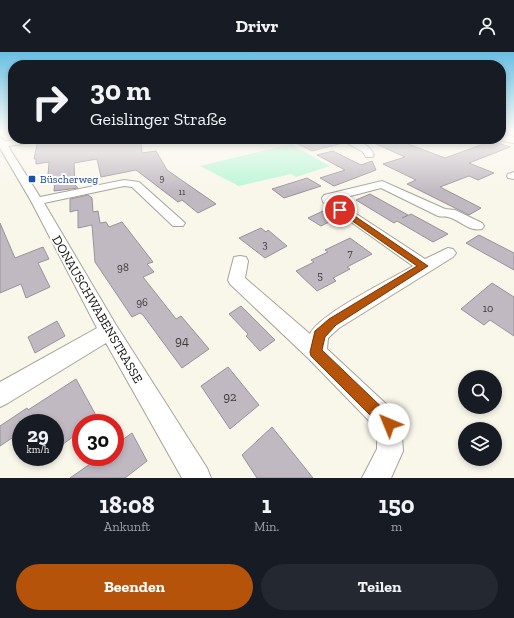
<!DOCTYPE html>
<html lang="de">
<meta charset="utf-8">
<style>
body{margin:0;font-family:"Zilla Slab",serif;background:#242831;color:#f1f3f6;height:100vh;display:flex;flex-direction:column;font-size:15px;white-space:nowrap}
*{box-sizing:border-box;margin:0}
p{font-size:13px;color:#9ea1a6}
.icon{flex:none;width:22px;height:22px;fill:none;stroke:currentColor;stroke-width:2;stroke-linecap:round;stroke-linejoin:round}
.map{position:relative;height:426px;overflow:hidden}
.drawer{display:flex;flex-direction:column;background:#171b24;flex:1}
.drawer>*{flex:none}
.top-card{position:absolute;left:8px;top:8px;width:498px;height:84px;border-radius:16px;box-shadow:0 2px 6px #0003;background:#171b24;color:#f1f3f6;overflow:hidden}
.buttons{position:absolute;left:458px;top:318px;display:grid;gap:8px}
.buttons a{display:grid;place-items:center;width:44px;height:44px;border-radius:50%;background:#171b24;box-shadow:0 2px 6px #0003;font-size:20px}
.speed{position:absolute;left:12px;top:362px;display:flex;gap:8px;font-size:20px;font-weight:700;text-align:center}
.speed>*{display:grid;place-content:center;width:52px;height:52px;border-radius:50%;background:#171b24;box-shadow:0 2px 6px #0003;line-height:1}
.speed small{font-size:10px;font-weight:400}
.speed .limit{border:6px solid #d22;background:#fff;color:#111}
.pin{position:absolute;display:grid;place-items:center;width:34px;height:34px;color:#fff;margin:-17px;border:2px solid #fff;border-radius:50%;box-shadow:0 1px 4px #0007}
.me{position:absolute;width:44px;margin:-22px;rotate:315deg;stroke-linejoin:round;filter:drop-shadow(0 0 3px #0008)}
.turn{display:flex;align-items:center;gap:14px;height:84px;padding:0 16px;font-size:18px}
.turn .icon{width:52px;height:52px;stroke-width:2.5}
.turn b{display:block;font-size:28px;line-height:34px}
.eta{display:flex;justify-content:space-evenly;align-items:center;height:68px;text-align:center}
.eta b{font-size:24px;font-weight:700;line-height:28px}
.primary-button{display:flex;gap:8px;margin-top:auto;padding:8px 16px}
.primary-button a{flex:1;height:46px;border-radius:24px;background:#b45309;color:#fff;font-size:16px;font-weight:700;line-height:46px;text-align:center}
.primary-button a+a{background:#242831;color:#f1f3f6}
header{display:flex;justify-content:space-between;align-items:center;height:52px;padding:0 16px;background:#171b24;font-size:18px;font-weight:700}
.map>svg:first-child{display:block}
</style>
<header><svg class="icon" aria-label="back" viewBox="0 0 24 24"><path d="M15 5l-7 7 7 7"/></svg>Drivr<svg class="icon" aria-label="person" viewBox="0 0 24 24"><circle cx="12" cy="8" r="4"/><path d="M4 21q1-7 8-7t8 7"/></svg></header>
<div class="map">
<svg width="514" height="426" viewBox="0 0 514 426">
<rect width="100%" height="100%" fill="#f9f6ea"/>
<path fill="#b8f6d5" d="M291,92L330,114L296,125L291,122L239,134L200,114Z"/>
<path fill="#c1b9c2" stroke="#9a929b" d="M43,87H141L142,101L156,99L167,118L216,152L198,161L182,148L178,150L136,118L101,125L97,107L74,111L75,133L78,136L54,139L55,130L51,131L52,123H48L49,110L36,112V107H34L37,92Z
M288,87H339L343,91L312,99Z
M365,87H395L445,106L492,89L510,95L469,111L494,121L478,128L469,124L440,135L481,156L469,163L407,132L416,128L383,112L405,105Z
M333,99L361,113L372,109L376,118L334,134L320,126L345,118L317,103Z
M307,126L321,134L284,146L272,137Z
M370,142L408,163L402,166L411,162L448,182L433,190L397,169L394,171L356,148Z
M88,143L92,146L93,160L98,159L100,171L106,170L109,175L122,170L153,210L147,212L154,220L143,225L176,267L181,264L209,297L182,316L143,263L140,261L132,265L95,210L92,173L78,176V158L70,160V147Z
M323,159L335,167L321,174L308,166Z
M0,171L15,206L43,195L49,207L38,211L50,235L26,246L21,232L0,241Z
M261,176L266,180L268,178L287,194L265,206L239,186Z
M479,183L514,201V218L466,191Z
M350,186L372,202L347,215L350,217L333,226L336,229L317,239L296,219L314,210L311,208L328,200L325,198Z
M492,231L514,245V284L490,268L484,273L461,257Z
M241,254L275,288L260,299L246,284L248,282L229,262Z
M57,269L65,284L35,301L28,285Z
M228,315L259,353L230,377L201,334Z
M76,327L98,367L92,371H81V379L59,395L55,386V371H21V380L0,394V374L27,356L28,358Z
M272,375L297,406L313,426H257L242,403Z
M132,381L147,409L125,426H70L100,405H115V393Z"/>
<g fill="none" stroke-linecap="round" stroke-linejoin="round">
<defs>
<path id="minor" d="M501,83L514,85V91L498,88L501,87Z
M0,85L5,89L42,87L38,90L8,94L40,145L124,128L139,130L185,171L183,174H173L132,135L124,134L44,151L116,273L207,416L211,426H182L106,291L8,351L0,355V330L97,276L31,149L0,96Z
M340,87C352,87 369,90 374,103L372,105H366L363,100Z
M514,120V127L508,126L507,124L508,122Z
M382,129L445,157L455,158L482,171L484,174L482,177C469,180 460,168 448,165C445,164 442,165 438,164L381,136L335,148L425,207L448,196L453,197L456,201L453,205L339,276L328,286L327,297L398,363L401,372L403,399L391,426H362L377,397V377L309,307L230,232L228,228L234,205L240,204L246,205L248,209L245,226L310,282C319,262 391,227 413,214L323,150L322,146L324,143Z"/>
</defs>
<use href="#minor" stroke="#a6a399" stroke-width="2"/>
<use href="#minor" fill="#fff" fill-rule="evenodd"/>
</g>
<linearGradient id="sky" x2="0" y2="1"><stop stop-color="#69bfe3"/><stop offset="0.57" stop-color="#fcfbf6"/><stop offset="1" stop-color="#fcfbf6" stop-opacity="0"/></linearGradient>
<rect width="514" height="140" fill="url(#sky)"/>
<path fill="#b45309" stroke="#753606" d="M338,156H343L428,214L336,273L325,285L322,298L394,367L396,372L394,377L389,379L384,377L311,304L310,300L315,279L329,267L417,214L338,159Z"/>
<rect fill="#1a4fb4" stroke="#fff" stroke-width="1.5" x="28" y="123" width="8" height="8" rx="2"/>
<g text-anchor="middle" stroke-width="4" stroke-linejoin="round" paint-order="stroke">
<g font-size="9" fill="#3c3938">
<text x="162" y="129">9</text>
<text x="182" y="143">11</text>
</g>
<g font-size="11" fill="#164399" stroke="#fff" text-anchor="start">
<text x="40" y="131">Büscherweg</text>
</g>
<g font-size="11" fill="#3c3938">
<text x="265" y="196">3</text>
<text x="350" y="205">7</text>
<text x="123" y="219">98</text>
<text x="320" y="227">5</text>
<text x="142" y="254">96</text>
<text x="488" y="260">10</text>
</g>
<g font-size="13" fill="#0f0e0a" stroke="#fff">
<text transform="translate(98 257) rotate(60)" y="5">DONAUSCHWABENSTRASSE</text>
</g>
<g font-size="13" fill="#3c3938">
<text x="182" y="293">94</text>
<text x="230" y="349">92</text>
</g>
</g>
</svg>
<div class="buttons">
<a><svg class="icon" aria-label="search" viewBox="0 0 24 24"><circle cx="10" cy="10" r="6"/><path d="M15 15l6 6"/></svg></a>
<a><svg class="icon" aria-label="layers" viewBox="0 0 24 24"><path d="M12 4l9 5-9 5-9-5zM3 14l9 5 9-5"/></svg></a>
</div>
<div class="speed"><div>29<small>km/h</small></div><div class="limit">30</div></div>
<div class="pin" style="left:340px;top:158px;background:#d93025"><svg class="icon" aria-label="arrive" viewBox="0 0 24 24"><path d="M6 21V4h12l-3 4 3 4H6"/></svg></div>
<svg class="me" style="left:389px;top:372px" viewBox="-20 -20 40 40"><circle r="19" fill="#fff"/><path d="M0-13L10 11 0 6-10 11z" fill="#b45309"/></svg>
<div class="top-card">
<div class="turn"><svg class="icon" aria-label="right" viewBox="0 0 24 24"><path d="M7 20v-9h11M14 6l5 5-5 5"/></svg><div><b>30 m</b>Geislinger Straße</div></div>
</div>
</div>
<section class="drawer">
<div class="eta">
<div><b>18:08</b><p>Ankunft</p></div>
<div><b>1</b><p>Min.</p></div>
<div><b>150</b><p>m</p></div>
</div>
<div class="primary-button"><a>Beenden</a><a>Teilen</a></div>
</section>
